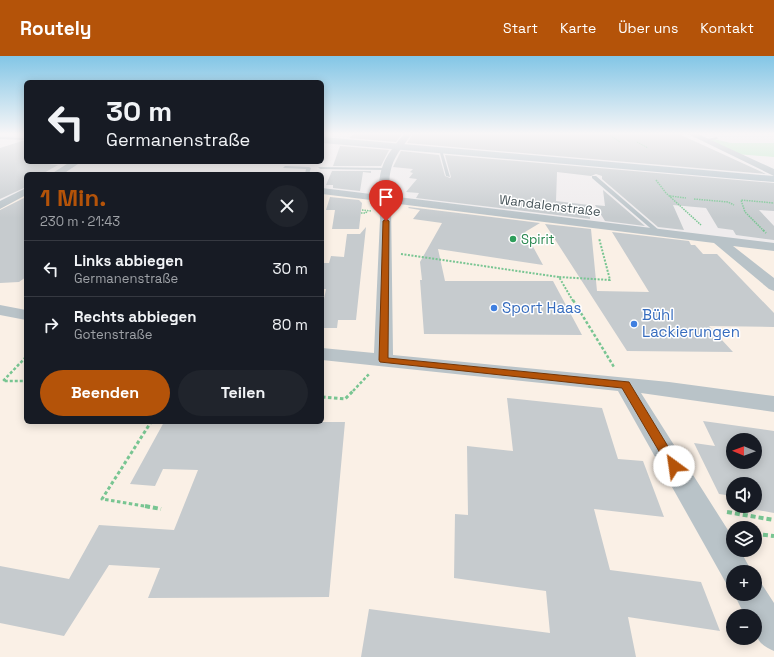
<!DOCTYPE html>
<html lang="de">
<meta charset="utf-8">
<style>
body{margin:0;font-family:"Space Grotesk",sans-serif;background:#20242c;color:#f1f3f6;height:100vh;display:flex;flex-direction:column;font-size:15px;white-space:nowrap}
*{box-sizing:border-box;margin:0}
p{font-size:13px;color:#9ea1a6}
.icon{flex:none;width:22px;height:22px;fill:none;stroke:currentColor;stroke-width:2;stroke-linecap:round;stroke-linejoin:round}
.map{position:relative;flex:1;overflow:hidden}
.side{position:absolute;left:24px;top:116px;width:300px;height:252px;display:flex;flex-direction:column;background:#171b24;border-radius:6px;box-shadow:0 2px 10px #0003}
.side>*{flex:none}
.banner{position:absolute;left:24px;top:24px;width:300px;height:84px;border-radius:6px;box-shadow:0 2px 10px #0003;background:#171b24;color:#f1f3f6;overflow:hidden}
.needle{width:26px;rotate:271deg}
.tools{position:absolute;left:726px;top:377px;display:grid;gap:8px}
.tools a{display:grid;place-items:center;width:36px;height:36px;border-radius:50%;background:#171b24;box-shadow:0 2px 10px #0003;font-size:20px}
.pin{position:absolute;display:grid;place-items:center;width:34px;height:34px;color:#fff;margin:-41px -17px;border-radius:50% 50% 50% 0;rotate:-45deg;box-shadow:0 0 4px #0007}
.pin .icon{rotate:45deg}
.me{position:absolute;width:44px;margin:-22px;rotate:329deg;stroke-linejoin:round;filter:drop-shadow(0 0 3px #0008)}
.turn{display:flex;align-items:center;gap:14px;height:84px;padding:0 16px;font-size:18px}
.turn .icon{width:52px;height:52px;stroke-width:2.5}
.turn b{display:block;font-size:28px;line-height:34px}
.round{display:grid;place-items:center;flex:none;width:42px;height:42px;border-radius:21px;background:#20242c}
.headline{display:flex;align-items:center;justify-content:space-between;height:68px;padding:0 16px}
h1{font-size:24px;font-weight:700;line-height:30px;color:#b45309}
.primary-button{display:flex;gap:8px;margin-top:auto;padding:8px 16px}
.primary-button a{flex:1;height:46px;border-radius:24px;background:#b45309;color:#fff;font-size:16px;font-weight:700;line-height:46px;text-align:center}
.primary-button a+a{background:#20242c;color:#f1f3f6}
ul{padding:0;list-style:none}
li{display:flex;align-items:center;gap:12px;height:56px;padding:0 16px;border-top:1px solid #363941}
li div{flex:1}
li b{display:block;font-size:15px}
li em{font-style:normal}
header{display:flex;align-items:center;gap:24px;box-sizing:border-box;height:56px;padding:0 20px;background:#b45309;color:#fff}
header strong{font-size:19px}
nav{display:flex;gap:22px;margin-inline-start:auto;font-size:14px}
.map>svg:first-child{display:block}
</style>
<header>
<strong>Routely</strong>
<nav><a>Start</a><a>Karte</a><a>Über uns</a><a>Kontakt</a></nav>
</header>
<div class="map">
<svg width="774" height="601" viewBox="0 0 774 601">
<rect width="100%" height="100%" fill="#efeced"/>
<path fill="#faf0e6" fill-rule="evenodd" d="M26,133V366H322V135L774,189V601H0V147ZM733,384H755V406H733ZM733,428H755V450H733ZM733,472H755V494H733ZM733,516H755V538H733ZM733,560H755V582H733Z"/>
<path fill="#bdeac7" d="M714,83L731,87H774V101L736,98L710,85Z"/>
<path fill="#c6cbce" fill-rule="evenodd" d="M354,78H402L396,86L349,82Z
M413,78H679L766,118L407,87Z
M22,85H26V106L58,109L42,118H26V131L0,143V92Z
M340,90L389,94L381,110H333Z
M401,95L439,99L445,120L450,122L451,121L445,99L774,127V155L759,154L774,170V184L736,179L733,174L718,172L706,152L673,149L684,174L658,171L602,123V120L596,118L591,120L557,116L556,145L589,149L590,163L416,142L419,137L406,136L417,123L409,122L413,117L410,116L413,113L393,111Z
M332,115H371V117L363,116L360,135L333,132V129H326Z
M603,134L645,170L605,165L595,149L605,150Z
M26,141V221L19,226L0,227V154Z
M330,141L359,144L362,147L359,173H332L335,154H326Z
M409,151L540,167L525,176L543,209L438,193L445,225H553L582,279L424,278L420,224H422L420,206L442,167L413,163L420,154L408,152Z
M545,168L591,173L597,235L649,236L612,176L689,185L691,189H695L703,198H717L774,257V271L709,270L733,296L627,295Z
M366,171L356,264H338L337,272H322V253L326,233H322V207H329L331,200L344,201L347,178H360Z
M507,342L602,352L618,403L643,405L664,461L594,453L610,514L701,526L720,575L628,561L636,601H361L369,553L550,577L546,535L454,522L455,458L468,459L467,390L513,395Z
M703,365L774,375V457L747,452L746,450H755V428H733V440L719,438L694,387L715,390ZM733,384H755V406H733Z
M164,366L216,367L217,366H345L329,541L148,542L160,512L109,509L64,580L0,567V510L69,523L99,469L174,474L198,414L163,413L155,430L130,428Z"/>
<g fill="none" stroke-linecap="round" stroke-linejoin="round">
<path stroke="#78c592" stroke-width="1" stroke-dasharray="1.5 1" stroke-linecap="butt" d="M608,78L620,86
M637,86L648,92"/>
<path stroke="#78c592" stroke-width="1.5" stroke-dasharray="1.5 1" stroke-linecap="butt" d="M656,124L666,137L701,169
M670,140L686,142
M694,143L728,146L734,149
M362,154L371,155
M361,157H366L367,155
M764,175L745,156L741,144L774,147"/>
<path stroke="#78c592" stroke-width="2" stroke-dasharray="2 1.5" stroke-linecap="butt" d="M763,174L766,177
M401,198L559,221
M573,245L559,221L610,224L599,182"/>
<path stroke="#78c592" stroke-width="2.5" stroke-dasharray="3 2" stroke-linecap="butt" d="M573,244L614,311
M26,301L3,325H26
M353,335L370,317"/>
<path stroke="#78c592" stroke-width="3" stroke-dasharray="3.5 2.5" stroke-linecap="butt" d="M322,341L345,343L354,334
M150,451L102,443L151,366"/>
<path stroke="#78c592" stroke-width="4" stroke-dasharray="5 3" stroke-linecap="butt" d="M145,450L161,453
M727,456L774,464
M755,478L774,480"/>
<path fill="#b9c3c8" fill-rule="evenodd" d="M0,81L26,82V84L0,83Z
M717,81L718,83L705,85L703,84Z
M439,93L442,94L450,121L446,120Z
M285,110L309,111L311,112L309,118H305L306,113L283,112Z
M318,111L385,112L387,113L385,114L320,113Z
M592,120H596L660,175V177H656L592,122Z"/>
<path fill="#b9c3c8" fill-rule="evenodd" d="M404,78H412C394,101 387,111 390,140L774,187V195L733,190L774,222V235L769,233L714,187L391,147L393,299L669,326L774,340V356L641,337L733,482V494H740L752,516H733V529L726,527L618,335L322,304V292L374,297L380,163L379,145L322,138V132L379,139C378,111 386,99 404,78Z
M688,78H698L774,113V120Z
M70,106H81L63,118H51Z
M26,132V139L0,153V145Z
M0,249L26,254V264L0,259Z
M755,524L761,527L774,547V595C755,587 755,579 755,560H745L734,538H755Z"/>
<path fill="#b9c6cd" fill-rule="evenodd" d="M322,81L774,120V126L322,87Z"/>
</g>
<linearGradient id="sky" x2="0" y2="1"><stop stop-color="#83c6e6"/><stop offset="0.48" stop-color="#f8f6f7"/><stop offset="1" stop-color="#f8f6f7" stop-opacity="0"/></linearGradient>
<rect width="774" height="162" fill="url(#sky)"/>
<path fill="#b45309" stroke="#753606" d="M386,163L389,165L388,302L629,326L678,407L680,410L678,414L674,415L670,414L622,332L380,306L379,304L383,165Z"/>
<circle fill="#2e9e5b" stroke="#fff" stroke-width="1.5" cx="513" cy="183" r="4"/>
<g fill="#3f7fe0" stroke="#fff" stroke-width="1.5">
<circle cx="494" cy="252" r="4"/>
<circle cx="634" cy="268" r="4"/>
</g>
<g text-anchor="middle" stroke-width="3" stroke-linejoin="round" paint-order="stroke">
<g font-size="13" fill="#465358" stroke="#fff">
<text transform="translate(550 149) rotate(7)" y="5">Wandalenstraße</text>
</g>
<g font-size="13" fill="#27864d" stroke="#fff" text-anchor="start">
<text x="521" y="188">Spirit</text>
</g>
<g font-size="15" fill="#366cbe" stroke="#fff" text-anchor="start">
<text x="502" y="257">Sport Haas</text>
<text x="642" y="264">Bühl<tspan x="642" dy="17">Lackierungen</tspan></text>
</g>
</g>
</svg>
<div class="tools">
<a><svg class="needle" viewBox="-14 -14 28 28"><path d="M0-13l5 13h-10z" fill="#e53935"/><path d="M0 13l5-13h-10z" fill="#9ea1a6"/></svg></a>
<a><svg class="icon" aria-label="sound" viewBox="0 0 24 24"><path d="M4 9h4l5-4v14l-5-4H4zM17 9q2 3 0 6"/></svg></a>
<a><svg class="icon" aria-label="layers" viewBox="0 0 24 24"><path d="M12 4l9 5-9 5-9-5zM3 14l9 5 9-5"/></svg></a>
<a>+</a>
<a>−</a>
</div>
<div class="pin" style="left:386px;top:165px;background:#d93025"><svg class="icon" aria-label="arrive" viewBox="0 0 24 24"><path d="M6 21V4h12l-3 4 3 4H6"/></svg></div>
<svg class="me" style="left:674px;top:410px" viewBox="-20 -20 40 40"><circle r="19" fill="#fff"/><path d="M0-13L10 11 0 6-10 11z" fill="#b45309"/></svg>
<div class="banner">
<div class="turn"><svg class="icon" aria-label="left" viewBox="0 0 24 24"><path d="M17 20v-9H6M10 6l-5 5 5 5"/></svg><div><b>30 m</b>Germanenstraße</div></div>
</div>
<section class="side">
<div class="headline"><div><h1>1 Min.</h1><p>230 m · 21:43</p></div><a class="round"><svg class="icon" aria-label="close" viewBox="0 0 24 24"><path d="M6 6l12 12M18 6L6 18"/></svg></a></div>
<ul>
<li><svg class="icon" aria-label="left" viewBox="0 0 24 24"><path d="M17 20v-9H6M10 6l-5 5 5 5"/></svg><div><b>Links abbiegen</b><p>Germanenstraße</p></div><em>30 m</em></li>
<li><svg class="icon" aria-label="right" viewBox="0 0 24 24"><path d="M7 20v-9h11M14 6l5 5-5 5"/></svg><div><b>Rechts abbiegen</b><p>Gotenstraße</p></div><em>80 m</em></li>
</ul>
<div class="primary-button"><a>Beenden</a><a>Teilen</a></div>
</section>
</div>
